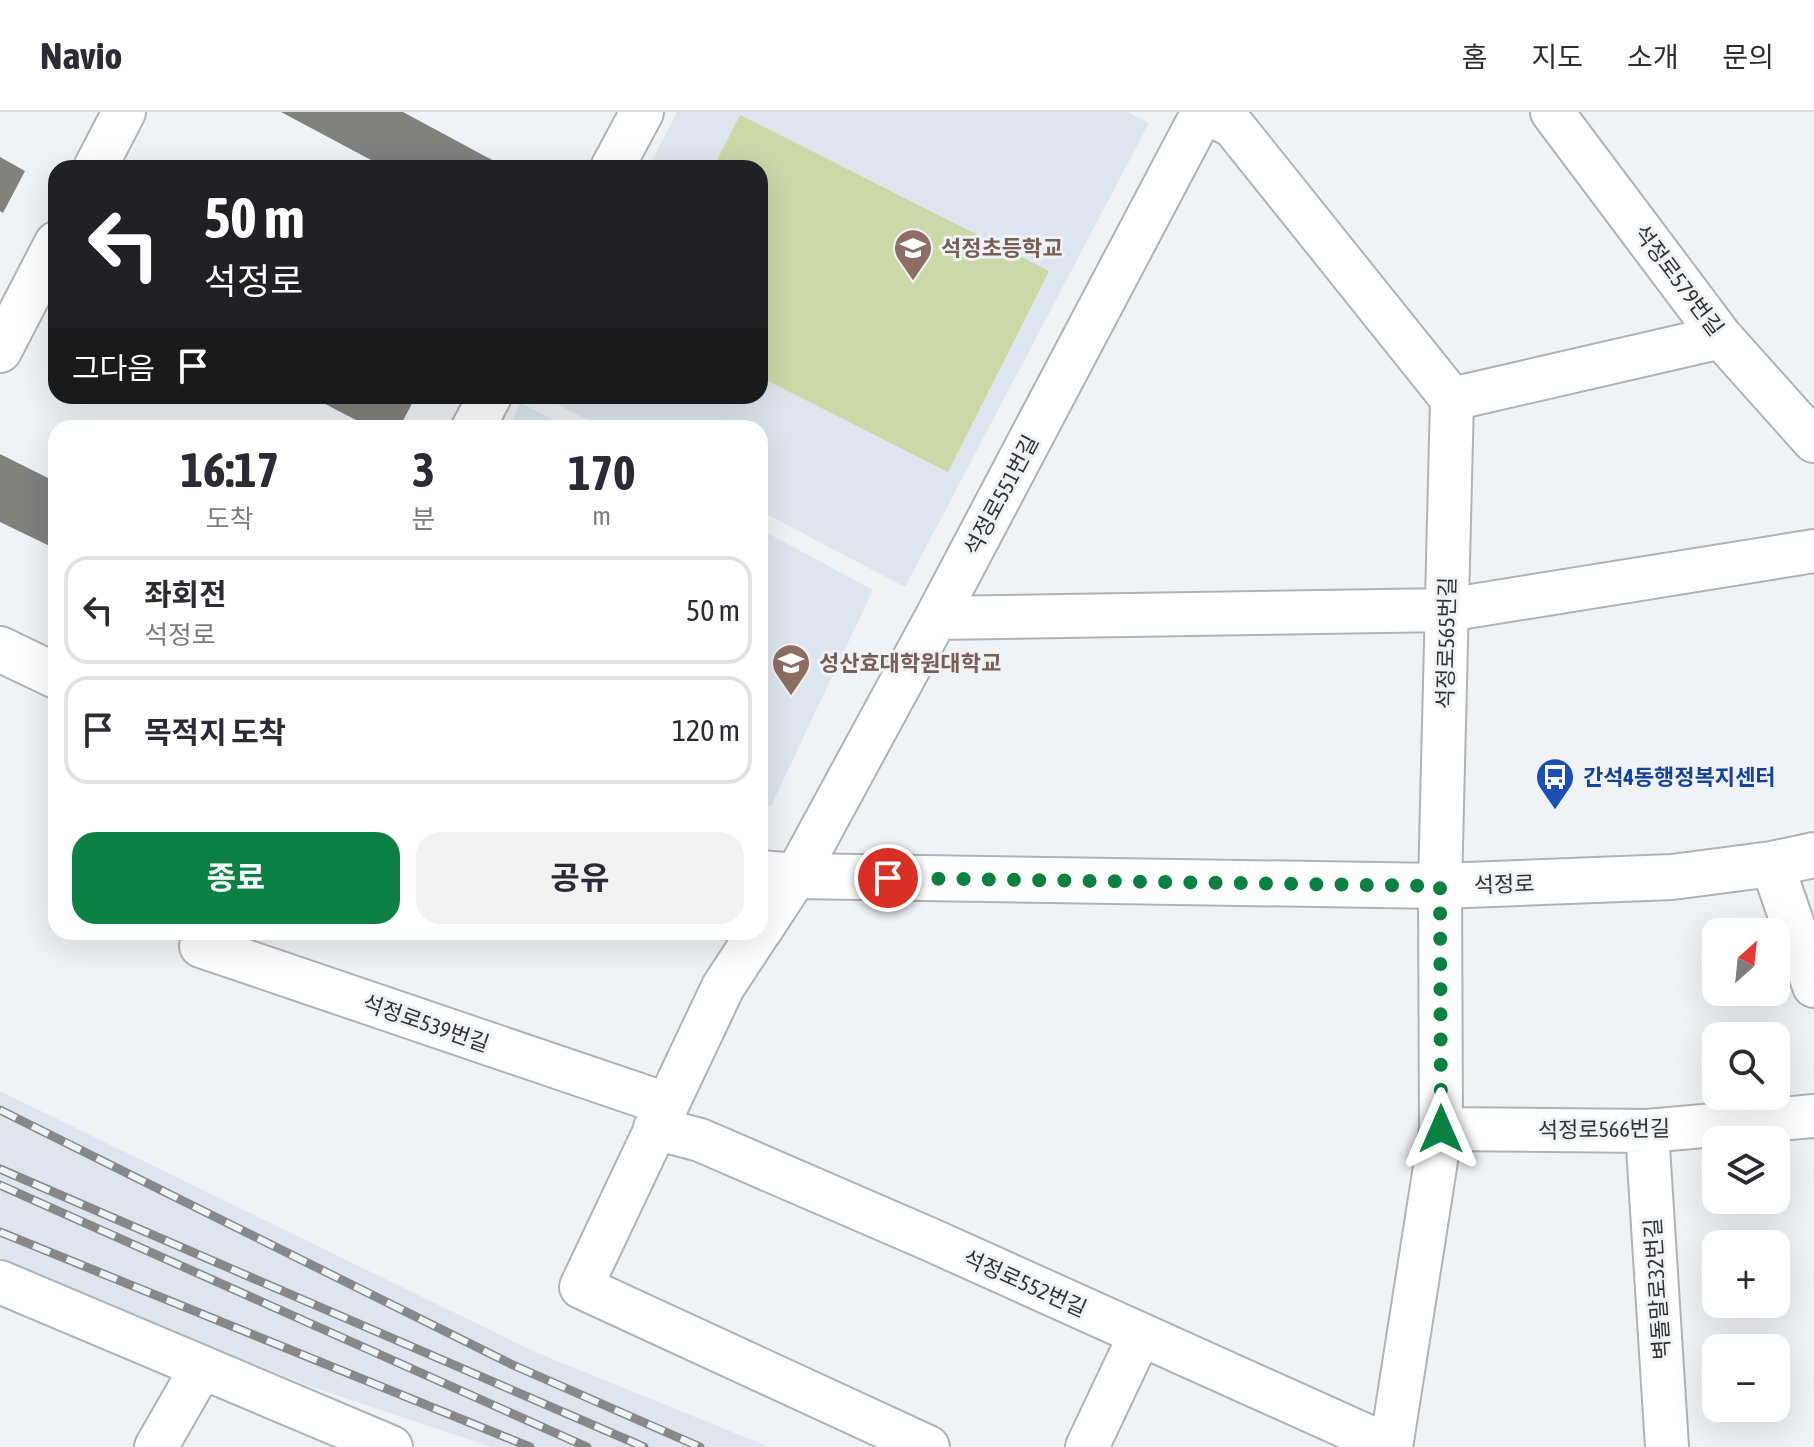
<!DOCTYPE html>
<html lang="ko">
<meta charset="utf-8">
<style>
body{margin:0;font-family:"Asap Condensed","Noto Sans KR",sans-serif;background:#f2f2f3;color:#2b2b33;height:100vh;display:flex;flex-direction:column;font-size:30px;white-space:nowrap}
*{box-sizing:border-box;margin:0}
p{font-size:26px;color:#7c7c81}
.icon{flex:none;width:44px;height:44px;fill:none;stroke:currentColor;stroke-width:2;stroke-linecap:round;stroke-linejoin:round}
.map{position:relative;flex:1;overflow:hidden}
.details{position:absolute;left:48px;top:308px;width:720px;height:520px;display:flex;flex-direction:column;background:#fff;border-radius:24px;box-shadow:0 8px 32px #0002}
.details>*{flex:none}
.banner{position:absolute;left:48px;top:48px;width:720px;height:244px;border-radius:24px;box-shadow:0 8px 32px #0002;background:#202124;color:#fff;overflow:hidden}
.needle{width:52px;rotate:27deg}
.buttons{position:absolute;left:1702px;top:806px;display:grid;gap:16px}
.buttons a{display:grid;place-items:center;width:88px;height:88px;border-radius:16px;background:#fff;box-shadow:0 8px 32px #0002;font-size:40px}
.pin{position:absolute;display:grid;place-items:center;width:68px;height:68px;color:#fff;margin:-34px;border:4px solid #fff;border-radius:50%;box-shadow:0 2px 8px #0007}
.me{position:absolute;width:88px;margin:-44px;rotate:0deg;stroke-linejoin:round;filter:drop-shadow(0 0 6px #0008)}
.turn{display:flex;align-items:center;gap:28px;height:168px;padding:0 24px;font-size:36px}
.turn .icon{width:104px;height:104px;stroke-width:2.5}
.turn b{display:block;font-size:56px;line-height:68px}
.then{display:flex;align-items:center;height:76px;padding:0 24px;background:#0003;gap:16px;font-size:30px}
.eta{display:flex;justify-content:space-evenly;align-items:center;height:136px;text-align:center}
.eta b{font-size:48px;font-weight:700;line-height:56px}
.cta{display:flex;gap:16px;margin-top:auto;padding:16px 24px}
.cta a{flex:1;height:92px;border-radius:24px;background:#0b8043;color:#fff;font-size:32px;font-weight:700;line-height:92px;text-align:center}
.cta a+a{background:#f2f2f3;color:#2b2b33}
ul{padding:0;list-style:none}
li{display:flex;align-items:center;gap:24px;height:108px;margin:0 16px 12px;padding:0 8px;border:4px solid #e1e1e2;border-radius:24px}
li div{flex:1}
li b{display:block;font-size:30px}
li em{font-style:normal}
header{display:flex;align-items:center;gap:48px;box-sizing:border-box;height:112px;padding:0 40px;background:#fff;border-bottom:2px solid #e1e1e2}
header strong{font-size:38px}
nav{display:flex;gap:44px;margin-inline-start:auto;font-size:28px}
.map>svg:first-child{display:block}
</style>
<header>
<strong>Navio</strong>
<nav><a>홈</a><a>지도</a><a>소개</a><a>문의</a></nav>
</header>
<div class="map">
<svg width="1814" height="1335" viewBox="0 0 1814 1335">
<rect width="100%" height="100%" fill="#f0f3f6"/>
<path fill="#dde6ee" d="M677,0H1128L1149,11L905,475L760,399V316H603L542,284H760V56H648Z
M521,291L569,316H508Z
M760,417L873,478L771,694L760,693Z
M0,979L533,1239L769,1335H491L309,1274L0,1150Z"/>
<path fill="#ccd8a8" d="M740,3L1049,159L948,360L760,265V56H713Z"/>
<path fill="#83817e" d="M281,0H403L507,56H386Z
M0,45L25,59L3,101L0,99Z
M310,284H416L399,316H371Z
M0,342L56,370V437L0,410Z"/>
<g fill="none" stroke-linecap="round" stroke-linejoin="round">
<defs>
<path id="minor" d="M1207,0L1234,15L1452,287L1721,225
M1552,0L1721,225L1814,329
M95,56L124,0
M612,56L642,0
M0,239L56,131
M473,316L490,284
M936,506L1447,498L1814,439
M1772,752L1814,874
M760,819L796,764L936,506L1203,0
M208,820L201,834L666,992
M759,820L723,875L581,1175L928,1335
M655,1016L700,1028L929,1127L1391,1335
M1441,1017L1647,1019L1814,1004
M1647,1019L1667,1335
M0,1170L391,1335
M156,1335L202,1255
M1087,1335L1140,1223
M1391,1335L1441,1017L1440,774L1452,287"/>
<path id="major" d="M0,537L56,564
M760,761L796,764L1440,774L1672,765L1772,752L1814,743"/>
</defs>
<use href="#minor" stroke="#b0b3b6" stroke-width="46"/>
<use href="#major" stroke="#b0b3b6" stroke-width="48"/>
<use href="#minor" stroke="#fff" stroke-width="42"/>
<use href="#major" stroke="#fff" stroke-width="44"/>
<defs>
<path id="rail" d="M0,998L513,1253L700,1335
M0,1057L644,1335
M0,1073L587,1335
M0,1120L530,1335"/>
</defs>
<use href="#rail" stroke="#86888a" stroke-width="9"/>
<use href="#rail" stroke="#f0f3f6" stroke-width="6" stroke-dasharray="18" stroke-linecap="butt"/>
</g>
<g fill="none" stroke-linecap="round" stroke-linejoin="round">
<path stroke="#0b8043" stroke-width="14" stroke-dasharray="0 25.2" d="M888,766L1440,774L1441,1017"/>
</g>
<defs>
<symbol id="school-pin" viewBox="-11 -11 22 30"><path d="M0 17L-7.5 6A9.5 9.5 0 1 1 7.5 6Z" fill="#8d6e63" stroke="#f0f3f6"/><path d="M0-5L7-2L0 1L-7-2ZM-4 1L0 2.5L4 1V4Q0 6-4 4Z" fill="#fff"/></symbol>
<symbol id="bus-pin" viewBox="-11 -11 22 30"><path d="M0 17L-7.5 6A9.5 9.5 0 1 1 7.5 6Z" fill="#1a4fb4" stroke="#f0f3f6"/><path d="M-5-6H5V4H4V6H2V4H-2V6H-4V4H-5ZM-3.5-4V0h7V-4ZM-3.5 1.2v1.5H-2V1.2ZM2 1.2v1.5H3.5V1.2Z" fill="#fff"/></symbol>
</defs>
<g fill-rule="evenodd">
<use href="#school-pin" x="891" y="114" width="44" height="60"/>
<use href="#school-pin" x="769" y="529" width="44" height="60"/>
<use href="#bus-pin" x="1533" y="643" width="44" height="60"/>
</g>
<g text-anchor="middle" stroke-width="6" stroke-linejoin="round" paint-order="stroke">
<g font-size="22" font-weight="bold" fill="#785e54" stroke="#f0f3f6" text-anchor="start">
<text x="941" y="144">석정초등학교</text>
<text x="819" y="559">성산효대학원대학교</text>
</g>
<g font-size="22" fill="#323334" stroke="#f0f3f6">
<text transform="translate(1679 168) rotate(53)" y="8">석정로579번길</text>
<text transform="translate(1001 383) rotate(-62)" y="8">석정로551번길</text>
<text transform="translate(1446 531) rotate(-89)" y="8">석정로565번길</text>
<text transform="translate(1504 772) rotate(-2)" y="8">석정로</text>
<text transform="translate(426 911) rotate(19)" y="8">석정로539번길</text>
<text transform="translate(1604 1017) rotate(-1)" y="8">석정로566번길</text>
<text transform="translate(1025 1171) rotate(24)" y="8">석정로552번길</text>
<text transform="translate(1657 1177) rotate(-94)" y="8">벽돌말로32번길</text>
</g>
<g font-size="22" font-weight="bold" fill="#164399" stroke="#f0f3f6" text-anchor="start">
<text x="1583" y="673">간석4동행정복지센터</text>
</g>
</g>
</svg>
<div class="buttons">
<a><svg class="needle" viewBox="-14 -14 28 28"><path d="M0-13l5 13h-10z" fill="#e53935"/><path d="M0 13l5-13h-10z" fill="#7c7c81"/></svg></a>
<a><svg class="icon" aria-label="search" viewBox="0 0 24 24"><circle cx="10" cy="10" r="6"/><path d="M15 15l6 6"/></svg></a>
<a><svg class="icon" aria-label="layers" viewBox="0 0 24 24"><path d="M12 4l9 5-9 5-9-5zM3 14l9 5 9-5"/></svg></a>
<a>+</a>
<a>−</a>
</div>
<div class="pin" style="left:888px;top:766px;background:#d93025"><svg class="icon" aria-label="arrive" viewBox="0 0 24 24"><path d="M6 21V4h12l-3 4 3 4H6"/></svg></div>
<svg class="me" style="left:1441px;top:1017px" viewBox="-20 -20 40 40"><path d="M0-17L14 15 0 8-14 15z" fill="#0b8043" stroke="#fff" stroke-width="4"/></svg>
<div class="banner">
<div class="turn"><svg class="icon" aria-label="left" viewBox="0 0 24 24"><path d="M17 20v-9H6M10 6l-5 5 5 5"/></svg><div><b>50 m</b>석정로</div></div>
<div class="then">그다음<svg class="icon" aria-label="arrive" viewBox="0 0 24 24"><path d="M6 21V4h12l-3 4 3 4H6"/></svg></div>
</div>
<section class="details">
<div class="eta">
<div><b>16:17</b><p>도착</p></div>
<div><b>3</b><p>분</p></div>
<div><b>170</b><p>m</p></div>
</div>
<ul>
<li><svg class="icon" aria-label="left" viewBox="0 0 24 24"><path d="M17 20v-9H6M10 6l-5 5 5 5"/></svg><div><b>좌회전</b><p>석정로</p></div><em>50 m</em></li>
<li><svg class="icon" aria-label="arrive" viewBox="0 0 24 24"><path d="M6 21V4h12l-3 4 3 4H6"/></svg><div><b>목적지 도착</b></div><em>120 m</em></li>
</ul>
<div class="cta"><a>종료</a><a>공유</a></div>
</section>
</div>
